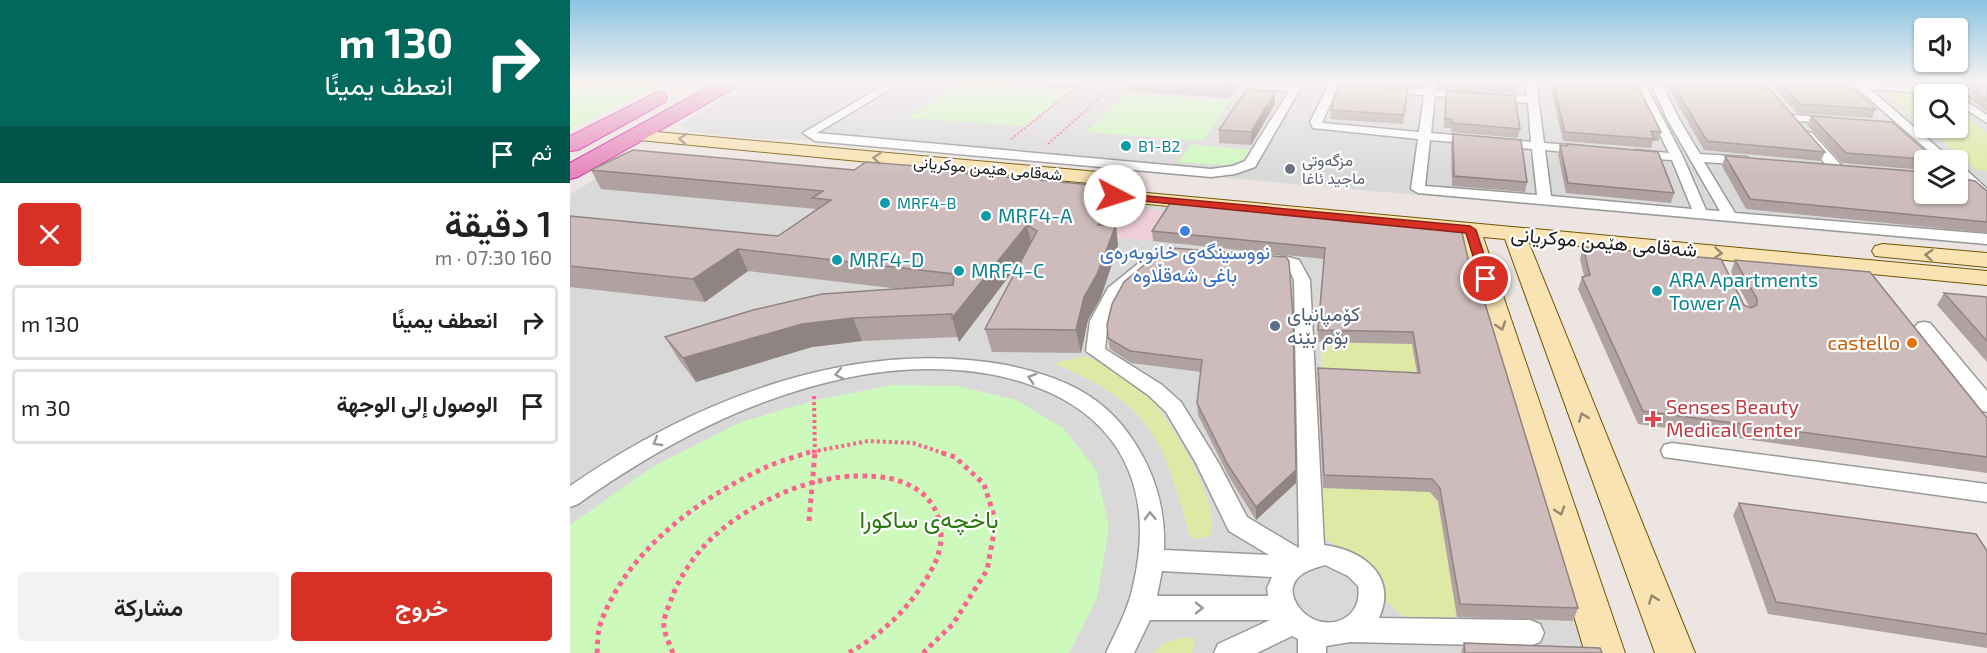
<!DOCTYPE html>
<html lang="ar">
<meta charset="utf-8">
<style>
body{margin:0;font-family:"Exo 2",Vazirmatn,sans-serif;background:#f2f2f2;color:#222;direction:rtl;height:100vh;display:flex;flex-direction:column;font-size:22px;white-space:nowrap}
*{box-sizing:border-box;margin:0}
p{font-size:20px;color:#767676}
.icon{flex:none;width:33px;height:33px;fill:none;stroke:currentColor;stroke-width:2;stroke-linecap:round;stroke-linejoin:round}
.map{position:relative;flex:1;overflow:hidden;direction:ltr}
.side{display:flex;flex-direction:column;background:#fff;width:570px}
.side>*{flex:none}
.top-card{background:#00695c;color:#fff;overflow:hidden}
.buttons{position:absolute;left:1344px;top:18px;display:grid;gap:12px}
.buttons a{display:grid;place-items:center;width:54px;height:54px;border-radius:6px;background:#fff;box-shadow:0 2px 4px #0004;font-size:30px}
.pin{position:absolute;display:grid;place-items:center;width:51px;height:51px;color:#fff;margin:-26px;border:3px solid #fff;border-radius:50%;box-shadow:0 2px 6px #0007}
.me{position:absolute;width:66px;margin:-33px;rotate:95deg;stroke-linejoin:round;filter:drop-shadow(0 0 4px #0008)}
.turn{display:flex;align-items:center;gap:21px;height:126px;padding:0 18px;font-size:27px}
.turn .icon{width:78px;height:78px;stroke-width:2.5}
.turn b{display:block;font-size:42px;line-height:51px}
.then{display:flex;align-items:center;height:57px;padding:0 18px;background:#0003;gap:12px;font-size:22px}
.round{display:grid;place-items:center;flex:none;width:63px;height:63px;border-radius:6px;background:#f2f2f2}
.headline{display:flex;align-items:center;justify-content:space-between;height:102px;padding:0 18px}
h1{font-size:36px;font-weight:600;line-height:45px}
.primary-button{display:flex;gap:12px;margin-top:auto;padding:12px 18px}
.primary-button a{flex:1;height:69px;border-radius:6px;background:#d93025;color:#fff;font-size:24px;font-weight:600;line-height:69px;text-align:center}
.primary-button a+a{background:#f2f2f2;color:#222}
ul{padding:0;list-style:none}
li{display:flex;align-items:center;gap:18px;height:75px;margin:0 12px 9px;padding:0 6px;border:3px solid #e0e0e0;border-radius:6px}
li div{flex:1}
li b{display:block;font-size:22px}
li em{font-style:normal}
main{display:flex;flex:1;min-height:0}
.map>svg:first-child{display:block}
</style>
<main>
<div class="map">
<svg width="1417" height="653" viewBox="0 0 1417 653">
<rect width="100%" height="100%" fill="#ede5e1"/>
<path fill="#dad9d9" fill-rule="evenodd" d="M181,82H1417V246L210,138L205,140L121,132L110,125ZM1354,94H1388V128H1354ZM1354,160H1388V194H1354Z
M61,158L898,235L1024,653H0V194Z"/>
<path fill="#efcfda" d="M560,208L602,212L583,241L538,237Z"/>
<path fill="#dfe9a6" d="M1315,92L1354,95V125Z
M1388,110L1417,132V171L1407,170L1357,128H1388Z
M751,342L842,344L849,385L751,380Z
M517,356C538,368 561,379 579,397C600,418 654,508 640,536L627,539L620,537C593,438 583,405 483,363Z
M752,488L866,492L888,617H834L814,600L806,573L796,560L752,538Z
M615,637L625,639L622,653H582L594,643Z"/>
<path fill="#cef9bc" d="M16,82H93L0,130V89Z
M391,83L499,90L456,126L338,118Z
M557,94L661,101L633,141L517,132Z
M622,144L681,150L672,161L655,165L608,162Z
M322,385L388,386L446,400L493,428L526,470L539,527L527,598L499,653H0V525L84,466L171,422L246,400Z"/>
<g fill="none" stroke-linecap="round" stroke-linejoin="round">
<defs>
<path id="street" d="M319,82H332L247,133L641,169L663,166L675,161L719,91L646,85L641,82L722,85L724,82H734L685,167L665,174L641,177L245,141L233,133Z
M760,82H770L752,123L849,132L854,95L813,92L809,91V87L855,89L856,82H866L865,90L957,96L956,82H966L974,143L1014,146L1020,150L1014,154L975,150L981,196L1122,209L1102,160L1065,158L1059,154L1065,150L1099,153L1064,82H1074L1113,157L1136,210L1150,211L1097,119L1081,82H1091L1109,119L1130,154L1177,157L1183,161L1177,165L1134,162L1165,213L1417,234V244L848,193L841,189L848,139L743,128L740,122ZM865,96L958,103L961,142L861,133ZM860,140L962,149L967,195L855,186Z
M1239,82H1293L1417,91V97L1300,89L1382,160H1369L1287,88L1244,85Z
M1388,96L1417,115V123L1388,104Z
M1223,115L1263,118L1269,121L1263,124L1219,120V116Z
M1238,132L1242,133L1271,165L1272,168L1271,171H1261L1234,139L1232,136Z
M1388,166L1393,167L1417,189V200L1412,199L1388,177Z
M695,254L714,256L729,260L740,280L754,545C793,550 828,576 809,618L960,620L970,624L974,633L970,642L960,646L780,642L756,646V653H728V639L722,636L687,653H644L648,644L700,620H580L564,653H536C546,631 558,610 563,586C608,396 425,346 276,378C177,399 90,446 8,504L0,507V486C125,400 282,337 436,365C480,374 522,389 551,424C581,461 596,502 594,550L699,555L659,531L626,463L596,412L578,395L516,351L520,321L538,288L570,262L576,260L584,265L553,291L538,321L535,349L592,385L611,402L648,462L677,517L729,548L724,280C718,261 706,266 689,262L687,259ZM755,565L778,576L788,586C793,614 767,630 743,619C730,613 716,594 726,580C733,571 745,568 755,565ZM592,571L702,577L697,588L698,596H587Z
M1354,322L1360,323L1417,391V412L1410,410L1345,327L1348,323Z
M1102,443L1417,484V502L1094,457L1091,451L1094,445Z"/>
<path id="secondary" d="M65,130L550,174L557,176L559,180L557,184L550,186L59,139L57,135L59,131Z
M523,188L1417,271V285L958,241L1125,653H1085L935,239L913,237L1055,653H1015L891,235L516,198L513,194L516,190Z
M1313,244L1417,253V267L1305,256L1302,251L1305,246Z"/>
<path id="highway" d="M148,82H171L168,86L8,177L0,179V163Z
M88,92L95,94L97,98L95,102L8,150L0,151V136Z"/>
</defs>
<use href="#street" stroke="#999" stroke-width="3"/>
<use href="#secondary" stroke="#715504" stroke-width="2"/>
<use href="#highway" stroke="#d723a3" stroke-width="2"/>
<path stroke="#fa658d" stroke-width="2" stroke-dasharray="2 2" stroke-linecap="butt" d="M441,139L513,82
M478,144L548,82"/>
<path stroke="#fa658d" stroke-width="4" stroke-dasharray="3 3" stroke-linecap="butt" d="M244,396L245,453
M236,453L298,441L343,443L373,453"/>
<path stroke="#fa658d" stroke-width="5" stroke-dasharray="4.5 4.5" stroke-linecap="butt" d="M239,521L245,452
M27,653C28,644 27,634 30,625C55,553 125,501 192,469C207,462 224,457 240,452
M103,653C100,645 95,636 94,627C93,617 99,606 102,597C114,567 134,542 160,523C206,490 262,469 318,478C339,482 359,493 367,514C373,529 372,548 365,563C346,601 316,633 278,653
M353,653L383,624L417,570L426,522L414,484L385,457L369,452"/>
<use href="#street" fill="#fff" fill-rule="evenodd"/>
<use href="#secondary" fill="#f9e3b3" fill-rule="evenodd"/>
<use href="#highway" fill="#e687bc" fill-rule="evenodd"/>
</g>
<path fill="#b0a2a1" d="M420,82H508L502,88Z
M556,82H664V89L659,98L557,91Z
M794,82H854L853,87Z
M866,82H946V85L945,93L868,88Z
M978,82H1066L1091,132L1089,141H1083L1081,148L993,141L980,83Z
M1095,82H1193L1255,152L1251,161L1134,150Z
M1200,82H1276L1306,109L1302,118L1227,113Z
M1376,82H1417V89L1382,86Z
M838,89L833,124L760,119L761,110Z
M1403,90H1417V111L1399,98Z
M876,91L950,129L948,138L881,132V128H874Z
M705,92V104L681,145L649,143V130Z
M1241,116L1366,160H1354V170L1272,163L1237,125Z
M883,134L957,182L955,192L882,186L881,143Z
M997,144L1104,193L1101,203L996,193L988,154L990,145L997,146Z
M1155,156L1417,191V233L1176,209L1152,166Z
M21,170L373,171L560,208L546,226L548,246L531,297L518,320L511,353L422,352L415,329L454,256L389,342L387,337L292,341L242,347L126,382L109,360L95,337L330,289L178,271L135,302L0,287V216L208,236L246,209L31,189Z
M601,202L899,263L1008,608L1003,621L887,617L868,501L860,492L753,488L748,380V368L847,373L842,344L747,342L754,259L583,241L582,231Z
M1013,247L1174,305L1180,308L1161,272L1165,260L1417,418V473L1068,424L1008,289L1012,277L1014,276L1010,259Z
M574,265L726,483L686,520L659,477L628,415L627,403L631,372L561,363L540,349L538,338Z
M1374,293L1417,297V362L1367,305Z
M1169,503L1417,551V648L1198,614L1163,515Z
M894,643L1032,653H891Z"/>
<path fill="#908483" d="M501,82H508L502,88Z
M658,82H664V89L659,98Z
M705,92V104L681,145V132Z
M557,188L560,208L546,226L548,246L531,297L518,320L511,353L506,330L528,225Z
M457,225L462,246L389,342L382,318Z
M168,249L178,271L135,302L123,279Z
M283,318L292,341L242,347L126,382L113,358L232,324Z
M726,470V483L686,520V507Z"/>
<path fill="#cdbcbb" stroke="#908483" stroke-width="1.5" d="M906,82H946V85Z
M983,82H1066L1091,132L1081,131L1084,139L995,132Z
M1102,82H1193L1255,152L1137,141Z
M1210,82H1276L1306,109L1230,104Z
M770,83L838,89L834,115L761,110Z
M676,90L705,92L681,132L649,130Z
M1403,90H1417V100Z
M876,91L945,96L950,129L882,123V119H875Z
M1241,116L1322,122L1366,160L1276,153Z
M883,134L951,140L957,182L884,176Z
M997,144L1088,152L1104,193L998,183L990,145L997,146Z
M63,150L284,170L296,162L372,168L368,171L557,188L528,225H546L527,274L514,297L506,330L415,329L467,231L457,225L382,318V314L283,318L232,324L113,358L95,337L183,310L252,294L383,285L384,274L168,249L123,279L0,266V216L208,236L261,200L242,198L253,191L21,170Z
M1155,156L1354,172V194H1388V178L1405,181L1417,191V222L1180,199Z
M601,202L891,228L899,263L910,287L1008,608L890,604L870,488L862,479L754,475L748,368L850,373L843,332L748,330L755,248L582,231Z
M1013,247L1151,259L1174,305L1181,308L1187,305V299L1165,260L1300,272L1417,418V457L1073,411L1012,277L1020,275Z
M603,248L716,257L719,261L723,317L726,470L686,507L658,465L627,403L632,360L560,351L538,338L537,325L542,304L554,282L574,265Z
M1374,293L1417,297V341Z
M1169,503L1406,534L1417,551V634L1206,602Z
M894,643L1030,648L1032,653H895Z"/>
<defs><path id="oneway-chevron" d="M-2-3.5L2.5 0L-2 3.5" fill="none" stroke-width="1.6" stroke-linecap="round" stroke-linejoin="round" transform="scale(1.5)"/></defs>
<g stroke="#96896f">
<use href="#oneway-chevron" transform="translate(113 139) rotate(-175)"/>
<use href="#oneway-chevron" transform="translate(307 158) rotate(-175)"/>
<use href="#oneway-chevron" transform="translate(1148 253) rotate(5)"/>
<use href="#oneway-chevron" transform="translate(1359 255) rotate(-175)"/>
<use href="#oneway-chevron" transform="translate(931 326) rotate(72)"/>
<use href="#oneway-chevron" transform="translate(1013 417) rotate(-111)"/>
<use href="#oneway-chevron" transform="translate(990 511) rotate(72)"/>
<use href="#oneway-chevron" transform="translate(1083 599) rotate(-111)"/>
</g>
<g stroke="#999">
<use href="#oneway-chevron" transform="translate(269 374) rotate(169)"/>
<use href="#oneway-chevron" transform="translate(462 378) rotate(-163)"/>
<use href="#oneway-chevron" transform="translate(87 442) rotate(150)"/>
<use href="#oneway-chevron" transform="translate(580 516) rotate(-92)"/>
<use href="#oneway-chevron" transform="translate(629 608)"/>
</g>
<linearGradient id="sky" x2="0" y2="1"><stop stop-color="#8bc4e0"/><stop offset="0.47" stop-color="#f7f3f2"/><stop offset="1" stop-color="#f7f3f2" stop-opacity="0"/></linearGradient>
<rect width="1417" height="174" fill="url(#sky)"/>
<path fill="#d93025" stroke="#8d1f18" stroke-width="1.5" d="M545,193L900,226L906,230L922,279L916,282L910,279L896,233L542,198L540,196Z"/>
<g fill="#0f9aa8" stroke="#fff" stroke-width="2">
<circle cx="556" cy="146" r="6"/>
<circle cx="315" cy="203" r="6"/>
<circle cx="416" cy="216" r="6"/>
<circle cx="267" cy="260" r="6"/>
<circle cx="389" cy="271" r="6"/>
<circle cx="1087" cy="291" r="6"/>
</g>
<circle fill="#6b7280" stroke="#fff" stroke-width="2" cx="720" cy="169" r="6"/>
<circle fill="#3f7fe0" stroke="#fff" stroke-width="2" cx="615" cy="231" r="6"/>
<circle fill="#5c6f8a" stroke="#fff" stroke-width="2" cx="705" cy="326" r="6"/>
<circle fill="#e8710a" stroke="#fff" stroke-width="2" cx="1342" cy="343" r="6"/>
<path fill="#e0444e" stroke="#fff" stroke-width="2" d="M1080 410h6v6h6v6h-6v6h-6v-6h-6v-6h6z"/>
<g text-anchor="middle" stroke-width="4.5" stroke-linejoin="round" paint-order="stroke">
<g font-size="16" fill="#0d838f" stroke="#fff" text-anchor="start">
<text x="568" y="152">B1-B2</text>
<text x="327" y="209">MRF4-B</text>
</g>
<g font-size="16" fill="#5b616d" stroke="#fff" text-anchor="start">
<text x="732" y="166">مزگەوتی<tspan x="732" dy="18">ماجید ئاغا</tspan></text>
</g>
<g font-size="16" fill="#1c1c1c" stroke="#fff">
<text transform="translate(418 168) rotate(5)" y="6">شەقامی هێمن موکریانی</text>
</g>
<g font-size="20" fill="#0d838f" stroke="#fff" text-anchor="start">
<text x="428" y="223">MRF4-A</text>
<text x="279" y="267">MRF4-D</text>
<text x="401" y="278">MRF4-C</text>
<text x="1099" y="287">ARA Apartments<tspan x="1099" dy="23">Tower A</tspan></text>
</g>
<g font-size="20" fill="#1c1c1c" stroke="#fff">
<text transform="translate(1034 242) rotate(5)" y="7">شەقامی هێمن موکریانی</text>
</g>
<g font-size="20" fill="#366cbe" stroke="#fff">
<text x="615" y="259">نووسینگەی خانوبەرەی<tspan x="615" dy="23">باغی شەقڵاوە</tspan></text>
</g>
<g font-size="20" fill="#4e5e75" stroke="#fff" text-anchor="start">
<text x="717" y="321">کۆمپانیای<tspan x="717" dy="23">بۆم بێنە</tspan></text>
</g>
<g font-size="20" fill="#c56008" stroke="#fff" text-anchor="end">
<text x="1330" y="350">castello</text>
</g>
<g font-size="20" fill="#be3a42" stroke="#fff" text-anchor="start">
<text x="1096" y="414">Senses Beauty<tspan x="1096" dy="23">Medical Center</tspan></text>
</g>
<g font-size="24" fill="#2a790b" stroke="#fff">
<text x="359" y="528">باخچەی ساکورا</text>
</g>
</g>
</svg>
<div class="buttons">
<a><svg class="icon" aria-label="sound" viewBox="0 0 24 24"><path d="M4 9h4l5-4v14l-5-4H4zM17 9q2 3 0 6"/></svg></a>
<a><svg class="icon" aria-label="search" viewBox="0 0 24 24"><circle cx="10" cy="10" r="6"/><path d="M15 15l6 6"/></svg></a>
<a><svg class="icon" aria-label="layers" viewBox="0 0 24 24"><path d="M12 4l9 5-9 5-9-5zM3 14l9 5 9-5"/></svg></a>
</div>
<div class="pin" style="left:916px;top:279px;background:#d93025"><svg class="icon" aria-label="arrive" viewBox="0 0 24 24"><path d="M6 21V4h12l-3 4 3 4H6"/></svg></div>
<svg class="me" style="left:545px;top:196px" viewBox="-20 -20 40 40"><circle r="19" fill="#fff"/><path d="M0-13L10 11 0 6-10 11z" fill="#d93025"/></svg>
</div>
<section class="side">
<div class="top-card">
<div class="turn"><svg class="icon" aria-label="right" viewBox="0 0 24 24"><path d="M7 20v-9h11M14 6l5 5-5 5"/></svg><div><b>130 m</b>انعطف يمينًا</div></div>
<div class="then">ثم<svg class="icon" aria-label="arrive" viewBox="0 0 24 24"><path d="M6 21V4h12l-3 4 3 4H6"/></svg></div>
</div>
<div class="headline"><div><h1>1 دقيقة</h1><p>160 m · 07:30</p></div><a class="round" style="background:#d93025;color:#fff"><svg class="icon" aria-label="close" viewBox="0 0 24 24"><path d="M6 6l12 12M18 6L6 18"/></svg></a></div>
<ul>
<li><svg class="icon" aria-label="right" viewBox="0 0 24 24"><path d="M7 20v-9h11M14 6l5 5-5 5"/></svg><div><b>انعطف يمينًا</b></div><em>130 m</em></li>
<li><svg class="icon" aria-label="arrive" viewBox="0 0 24 24"><path d="M6 21V4h12l-3 4 3 4H6"/></svg><div><b>الوصول إلى الوجهة</b></div><em>30 m</em></li>
</ul>
<div class="primary-button"><a>خروج</a><a>مشاركة</a></div>
</section>
</main>
